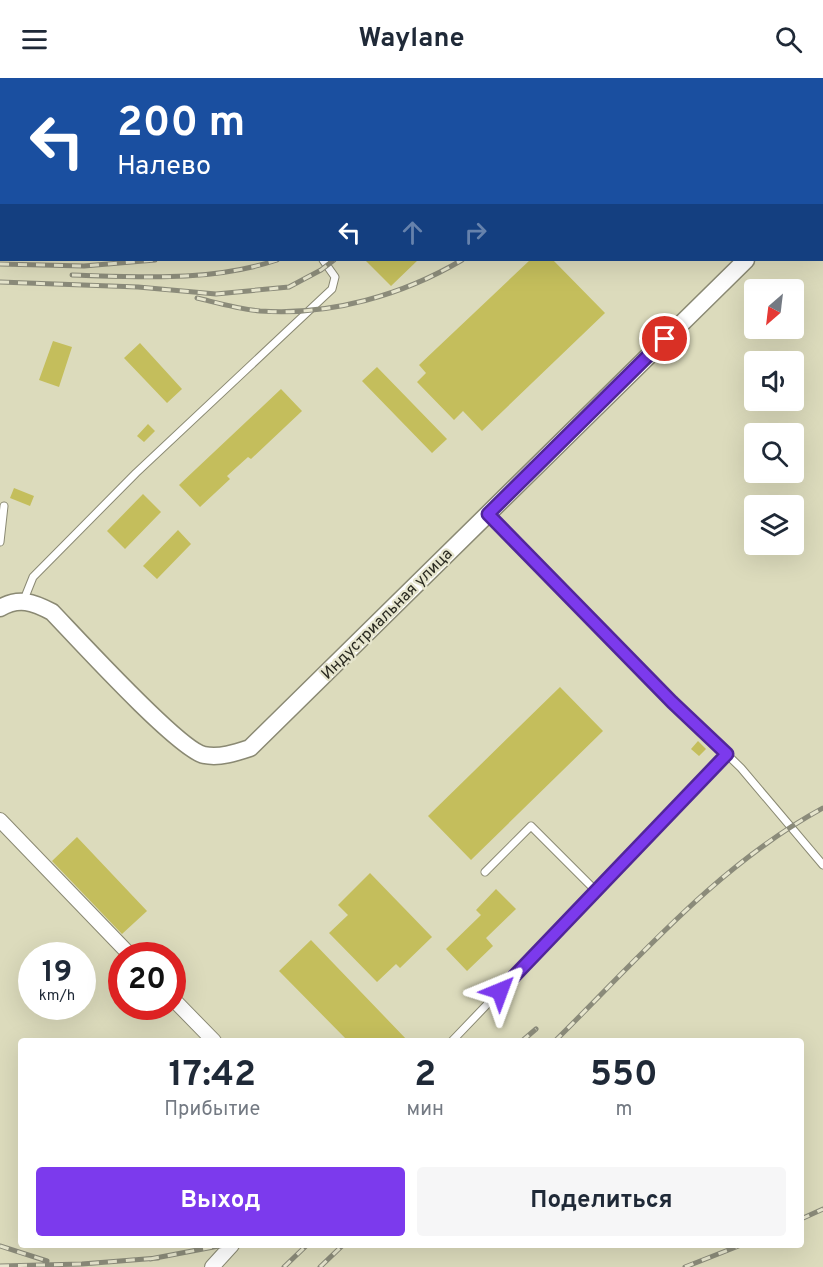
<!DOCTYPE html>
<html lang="ru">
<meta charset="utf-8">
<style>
body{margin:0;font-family:Overpass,sans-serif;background:#f6f6f7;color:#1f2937;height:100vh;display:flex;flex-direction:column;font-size:22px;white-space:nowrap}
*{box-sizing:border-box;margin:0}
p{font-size:20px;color:#747a83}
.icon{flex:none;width:33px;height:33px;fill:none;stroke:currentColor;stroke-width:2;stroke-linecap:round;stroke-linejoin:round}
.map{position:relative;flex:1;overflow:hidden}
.side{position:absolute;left:18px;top:960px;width:786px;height:210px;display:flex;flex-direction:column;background:#fff;border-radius:6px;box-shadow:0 6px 24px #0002}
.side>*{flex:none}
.banner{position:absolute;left:0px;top:0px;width:824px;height:183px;box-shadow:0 6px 24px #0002;background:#1a4fa0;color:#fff;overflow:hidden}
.needle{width:39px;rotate:208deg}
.buttons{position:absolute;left:744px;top:201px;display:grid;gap:12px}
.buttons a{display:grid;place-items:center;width:60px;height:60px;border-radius:6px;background:#fff;box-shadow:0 6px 24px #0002;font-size:30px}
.speed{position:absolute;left:18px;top:864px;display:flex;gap:12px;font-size:30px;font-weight:700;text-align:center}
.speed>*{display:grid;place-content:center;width:78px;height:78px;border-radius:50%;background:#fff;box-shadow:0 6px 24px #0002;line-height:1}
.speed small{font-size:15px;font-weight:400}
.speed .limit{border:9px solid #d22;background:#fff;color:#111}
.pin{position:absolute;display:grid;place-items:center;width:51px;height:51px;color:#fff;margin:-26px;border:3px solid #fff;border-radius:50%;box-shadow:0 2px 6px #0007}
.me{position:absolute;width:66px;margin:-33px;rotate:44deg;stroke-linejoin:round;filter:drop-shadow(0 0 4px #0008)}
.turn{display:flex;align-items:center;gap:21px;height:126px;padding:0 18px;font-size:27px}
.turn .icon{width:78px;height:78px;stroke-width:2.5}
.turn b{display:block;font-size:42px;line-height:51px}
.lanes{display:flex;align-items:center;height:57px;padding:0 18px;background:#0003;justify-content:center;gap:30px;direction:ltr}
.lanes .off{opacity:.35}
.eta{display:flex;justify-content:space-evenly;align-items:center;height:102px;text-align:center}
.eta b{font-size:36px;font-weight:700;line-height:42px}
.button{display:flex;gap:12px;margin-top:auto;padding:12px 18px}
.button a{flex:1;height:69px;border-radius:6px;background:#7c3aed;color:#fff;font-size:24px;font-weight:700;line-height:69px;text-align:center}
.button a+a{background:#f6f6f7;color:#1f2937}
header{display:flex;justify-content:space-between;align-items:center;height:78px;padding:0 18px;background:#fff;font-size:27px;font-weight:700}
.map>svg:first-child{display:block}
</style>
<header><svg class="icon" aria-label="menu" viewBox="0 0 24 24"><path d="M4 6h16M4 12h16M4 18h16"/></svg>Waylane<svg class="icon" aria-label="search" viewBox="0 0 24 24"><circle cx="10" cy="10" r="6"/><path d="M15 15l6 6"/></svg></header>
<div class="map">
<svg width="823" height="1189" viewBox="0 0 823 1189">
<rect width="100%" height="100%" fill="#e6e5cd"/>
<path fill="#dcdbbc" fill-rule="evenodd" d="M0,0H823V1189H0ZM2,2H822V182H2ZM754,212H794V250H754ZM754,284H794V322H754ZM754,356H794V394H754ZM754,428H794V466H754ZM32,878H82V928H32ZM122,878H172V928H122ZM21,963H801V1167H21Z"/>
<path fill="#c4be5c" d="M365,182H418L391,208Z
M530,182H553L605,235L482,353L463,333L454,342L417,304L426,295L419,287Z
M53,263L72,269L59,309L39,302Z
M140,265L182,311L167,325L124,280Z
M377,289L447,361L432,375L362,303Z
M281,311L302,333L251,381L248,379L227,398L230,401L200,429L179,407Z
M148,346L155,353L144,364L137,358Z
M14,410L34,418L30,428L10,420Z
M143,416L161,434L125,471L107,453Z
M178,452L191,466L157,501L143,488Z
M560,609L603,653L471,782L428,738Z
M698,663L706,671L699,678L691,671Z
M77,759L147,833L122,856L52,783Z
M370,795L432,859L400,890L396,886L377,904L329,855L348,837L338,827Z
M496,811L516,831L486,860L493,868L467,893L446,871L481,837L476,832Z
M311,862L408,963H348L279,893Z"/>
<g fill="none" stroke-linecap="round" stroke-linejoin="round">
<defs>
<path id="service" d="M467,2L468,0
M488,436L673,624L741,690L823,787
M0,464L4,428
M23,524L33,499L136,395L332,211L335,199L323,182
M485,794L531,748L596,813
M452,963L727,676"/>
<path id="minor" d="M0,742L131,878
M172,920L214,963
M212,1189L232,1167"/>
<path id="tertiary" d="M822,107L823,106
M0,530C19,519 33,524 52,534C76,559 179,672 204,677C220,680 235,675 250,670L746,182"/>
</defs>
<use href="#service" stroke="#8a8973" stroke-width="9"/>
<use href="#minor" stroke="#8a8973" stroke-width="16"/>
<use href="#tertiary" stroke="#8a8973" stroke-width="19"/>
<use href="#service" stroke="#fff" stroke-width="7"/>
<use href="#minor" stroke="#fff" stroke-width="14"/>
<use href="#tertiary" stroke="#fff" stroke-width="16"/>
<defs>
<path id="rail" d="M77,2L78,0
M120,2L122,0
M615,2L616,0
M771,2L772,0
M0,71L2,70
M0,82L2,81
M0,120L2,119
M0,162L2,161
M0,186L84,188L155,182
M72,197C141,199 211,204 277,182
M0,204L138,209L216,216L289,209L321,192L334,182
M197,220C218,225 239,231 260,233C330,238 403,217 462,182
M522,963L536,951
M555,963C639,880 718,787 823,730
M801,1141L823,1131
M0,1168L47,1183
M150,1181L224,1167
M0,1188L82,1186L158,1180
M284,1189L307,1167
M320,1189L343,1167
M685,1189L741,1167"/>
</defs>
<use href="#rail" stroke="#8b8b7a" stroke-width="5"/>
<use href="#rail" stroke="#e6e5cd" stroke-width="3" stroke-dasharray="9" stroke-linecap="butt"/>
</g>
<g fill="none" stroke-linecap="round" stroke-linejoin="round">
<defs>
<path id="route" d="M500,913L727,676L672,624L488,436L665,261"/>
</defs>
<use href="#route" stroke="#51269a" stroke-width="15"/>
<use href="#route" stroke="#7c3aed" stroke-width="10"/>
</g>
<g text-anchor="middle" stroke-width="4.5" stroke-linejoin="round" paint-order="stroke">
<g font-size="16" fill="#2a2a21" stroke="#e6e5cd">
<text transform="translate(386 535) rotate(-45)" y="6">Индустриальная улица</text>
</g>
</g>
</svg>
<div class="buttons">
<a><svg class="needle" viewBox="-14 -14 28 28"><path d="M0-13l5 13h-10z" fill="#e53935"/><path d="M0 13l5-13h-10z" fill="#747a83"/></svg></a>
<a><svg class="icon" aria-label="sound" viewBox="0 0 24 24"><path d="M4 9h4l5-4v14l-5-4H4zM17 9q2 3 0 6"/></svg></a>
<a><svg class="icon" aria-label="search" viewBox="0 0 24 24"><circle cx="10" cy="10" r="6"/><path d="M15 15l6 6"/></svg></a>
<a><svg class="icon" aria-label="layers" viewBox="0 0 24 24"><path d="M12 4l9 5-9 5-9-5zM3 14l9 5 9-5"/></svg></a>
</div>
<div class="speed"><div>19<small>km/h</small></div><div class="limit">20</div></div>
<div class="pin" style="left:665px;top:261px;background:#d93025"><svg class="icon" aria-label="arrive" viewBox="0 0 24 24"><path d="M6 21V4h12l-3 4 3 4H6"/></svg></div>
<svg class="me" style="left:500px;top:913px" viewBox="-20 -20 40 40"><path d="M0-17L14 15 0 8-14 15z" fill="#7c3aed" stroke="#fff" stroke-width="4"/></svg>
<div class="banner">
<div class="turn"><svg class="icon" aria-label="left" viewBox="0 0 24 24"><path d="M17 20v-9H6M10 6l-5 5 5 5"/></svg><div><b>200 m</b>Налево</div></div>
<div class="lanes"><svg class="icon" aria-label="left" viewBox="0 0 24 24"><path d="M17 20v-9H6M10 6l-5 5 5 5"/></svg><svg class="icon off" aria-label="ahead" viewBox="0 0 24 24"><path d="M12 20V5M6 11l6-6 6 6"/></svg><svg class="icon off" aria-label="right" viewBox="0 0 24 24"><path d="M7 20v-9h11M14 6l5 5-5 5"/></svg></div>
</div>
<section class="side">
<div class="eta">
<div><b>17:42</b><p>Прибытие</p></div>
<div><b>2</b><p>мин</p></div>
<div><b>550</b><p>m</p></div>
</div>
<div class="button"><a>Выход</a><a>Поделиться</a></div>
</section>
</div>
